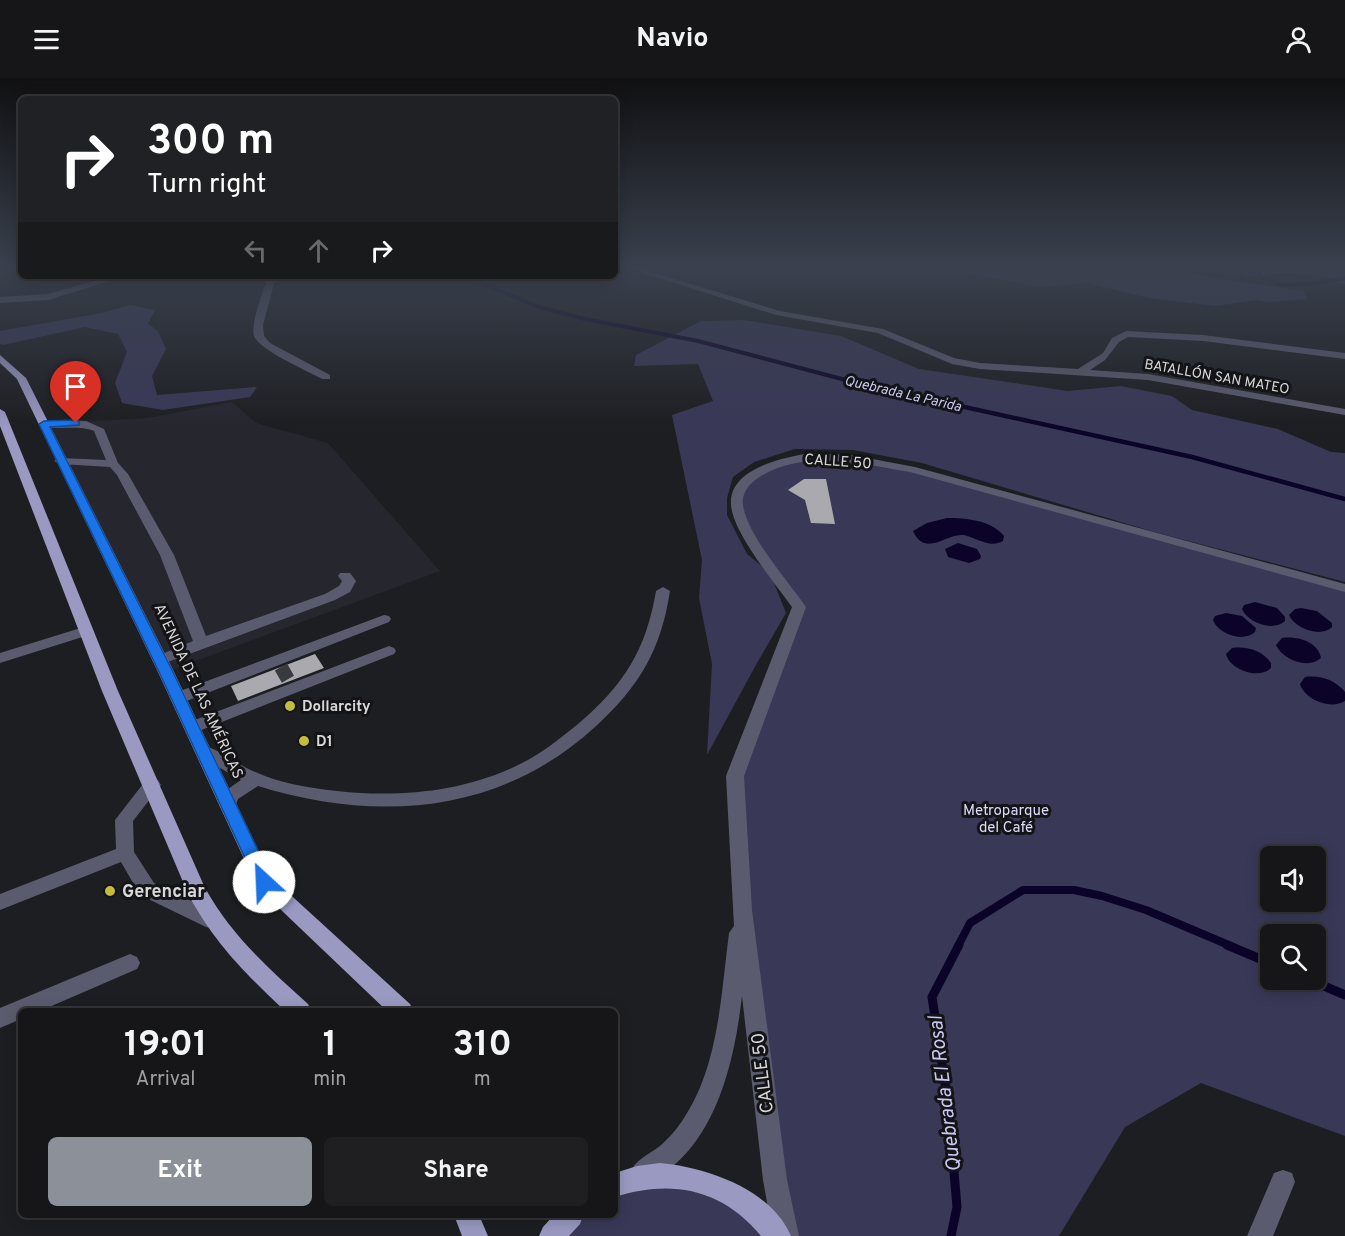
<!DOCTYPE html>
<meta charset="utf-8">
<style>
body{margin:0;font-family:Overpass,sans-serif;background:#1f1f22;color:#f1f3f6;height:100vh;display:flex;flex-direction:column;font-size:22px;white-space:nowrap}
*{box-sizing:border-box;margin:0}
p{font-size:20px;color:#9e9fa2}
.icon{flex:none;width:33px;height:33px;fill:none;stroke:currentColor;stroke-width:2;stroke-linecap:round;stroke-linejoin:round}
.map{position:relative;flex:1;overflow:hidden}
.side{position:absolute;left:18px;top:930px;width:600px;height:210px;display:flex;flex-direction:column;background:#161619;border-radius:9px;box-shadow:0 3px 15px #0003,0 0 0 2px #353538}
.side>*{flex:none}
.top-card{position:absolute;left:18px;top:18px;width:600px;height:183px;border-radius:9px;box-shadow:0 3px 15px #0003,0 0 0 2px #353538;background:#202124;color:#fff;overflow:hidden}
.controls{position:absolute;left:1260px;top:768px;display:grid;gap:12px}
.controls a{display:grid;place-items:center;width:66px;height:66px;border-radius:9px;background:#161619;box-shadow:0 3px 15px #0003,0 0 0 2px #353538;font-size:30px}
.pin{position:absolute;display:grid;place-items:center;width:51px;height:51px;color:#fff;margin:-62px -26px;border-radius:50% 50% 50% 0;rotate:-45deg;box-shadow:0 0 6px #0007}
.pin .icon{rotate:45deg}
.me{position:absolute;width:66px;margin:-33px;rotate:335deg;stroke-linejoin:round;filter:drop-shadow(0 0 4px #0008)}
.turn{display:flex;align-items:center;gap:21px;height:126px;padding:0 30px;font-size:27px}
.turn .icon{width:78px;height:78px;stroke-width:2.5}
.turn b{display:block;font-size:42px;line-height:51px}
.lanes{display:flex;align-items:center;height:57px;padding:0 30px;background:#0003;justify-content:center;gap:30px;direction:ltr}
.lanes .off{opacity:.35}
.eta{display:flex;justify-content:space-evenly;align-items:center;height:102px;text-align:center}
.eta b{font-size:36px;font-weight:700;line-height:42px}
.primary-button{display:flex;gap:12px;margin-top:auto;padding:12px 30px}
.primary-button a{flex:1;height:69px;border-radius:9px;background:#8c9099;color:#fff;font-size:24px;font-weight:700;line-height:69px;text-align:center}
.primary-button a+a{background:#1f1f22;color:#f1f3f6}
header{display:flex;justify-content:space-between;align-items:center;height:78px;padding:0 30px;background:#161619;font-size:27px;font-weight:700}
.map>svg:first-child{display:block}
</style>
<header><svg class="icon" aria-label="menu" viewBox="0 0 24 24"><path d="M4 6h16M4 12h16M4 18h16"/></svg>Navio<svg class="icon" aria-label="person" viewBox="0 0 24 24"><circle cx="12" cy="8" r="4"/><path d="M4 21q1-7 8-7t8 7"/></svg></header>
<div class="map">
<svg width="1345" height="1158" viewBox="0 0 1345 1158">
<rect width="100%" height="100%" fill="#1d1e21"/>
<path fill="#26262f" d="M232,324L256,345L328,365L440,493L166,594L44,346L147,340Z"/>
<path fill="#393857" fill-rule="evenodd" d="M932,188H1170L1210,199L1304,213L1307,221L1269,224L1256,222L1215,228L1149,220L1087,205L1039,209Z
M1231,188H1345V207L1326,198L1288,195L1247,198Z
M130,227L155,232L148,246L158,253L166,271L152,298L157,317L257,309L250,319L163,332L122,325L115,305L127,274L118,256L85,249L3,267L0,266V253L102,235Z
M744,242L841,258L919,291L1068,313L1121,308L1172,318L1192,332L1278,351L1331,374L1345,375V504L1158,455L922,385L853,372L795,371L754,384L733,399L727,420V437L747,476L770,495L786,535L757,585L707,677L712,586L699,520L702,482L672,337L713,323L698,286L634,288L636,277L701,243Z
M804,379L911,391L1345,510V1058L1201,1005L1125,1049L1059,1158H786L735,698L799,529L737,428L748,402ZM1270,778H1316V824H1270ZM1270,856H1316V902H1270Z
M691,1099L778,1158H552L571,1137H615V1107Z"/>
<path fill="#0c0428" d="M947,440C965,440 992,442 1004,458L1003,463C989,471 976,459 963,457C947,455 925,480 913,453L927,445Z
M958,465L977,471L981,478L980,481L969,485L948,479L945,471Z
M1255,524L1277,530L1285,539V543C1273,554 1248,545 1242,531L1244,527Z
M1301,530L1317,533L1332,545V549C1321,560 1295,551 1289,537L1295,531Z
M1226,535L1242,538L1256,550L1255,554C1243,565 1218,556 1213,542L1215,538Z
M1282,560C1296,558 1318,563 1321,580C1308,592 1282,581 1276,567Z
M1232,570C1247,568 1262,572 1271,585V590C1259,602 1230,592 1226,576Z
M1305,599C1321,597 1335,602 1345,614V623C1331,632 1305,622 1300,606Z"/>
<g fill="none" stroke-linecap="round" stroke-linejoin="round">
<path stroke="#0c0428" stroke-width="4" d="M1257,188L1260,198L1281,207L1307,206L1345,200
M464,198L539,229L585,241L698,263L857,305"/>
<path stroke="#0c0428" stroke-width="4.5" d="M851,304L1192,379L1345,421"/>
<path stroke="#0c0428" stroke-width="8" d="M958,868L970,845L1023,812H1074L1102,818L1146,832L1231,868"/>
<path stroke="#0c0428" stroke-width="9" d="M1227,867L1270,885
M1310,902L1345,917
M951,1158L957,1129L948,1025L932,919L959,867"/>
</g>
<path fill="#aaaaae" d="M804,401H826L835,446L811,445L805,422L788,412Z
M315,576L324,590L238,623L231,608Z"/>
<g fill="none" stroke-linecap="round" stroke-linejoin="round">
<path stroke="#393a3d" stroke-width="14" stroke-dasharray="14 8" stroke-linecap="butt" d="M281,589L289,603"/>
<path fill="#5b5b6f" fill-rule="evenodd" d="M621,188H632L780,233L883,251L954,280L980,285L1078,291L1103,275L1112,260L1126,253L1203,257L1345,275V281L1203,263L1128,259L1119,264L1105,282L1090,292L1148,296L1345,331V337L1148,302L980,291L952,286L878,255L776,237Z
M113,198H126L48,222L0,225V219L48,216Z
M268,198H276L263,247L264,258L270,265L330,297V301H322C308,293 259,272 254,258C250,245 264,212 268,198Z
M65,342L86,343L104,351L118,385L128,396L174,477L206,558L325,516L339,508L342,503L338,498L340,495H350L356,503L350,514L335,522L165,585H155L152,582L155,579L193,563L160,477L117,397L110,389L60,386L54,383L60,380L106,382L94,353C78,346 49,354 39,346L44,343Z
M811,375L851,377L915,389L1345,506V514L910,394C860,386 808,371 761,398C751,404 741,414 743,427C747,457 788,503 806,529L744,698L752,832L787,1102L799,1158H773L763,1102L742,918C734,987 714,1077 642,1107L633,1104L630,1095C635,1082 648,1077 660,1068C668,1061 678,1050 684,1040C719,987 721,916 729,855L734,848L726,698L792,529C775,505 732,454 731,426C729,390 785,379 811,375Z
M663,509L670,513C661,572 639,609 595,649C500,736 377,745 258,708L238,721L234,732L228,734L222,732L219,727C222,713 230,710 241,702L199,678L197,674L199,670L205,668C218,672 229,680 241,687C257,696 274,702 292,706C366,721 449,721 518,687C540,677 559,661 578,646C624,607 646,572 656,513Z
M384,537L389,538L391,541L389,544L184,624H172L170,620L172,616Z
M87,548L94,553L92,556L0,585V575Z
M389,568L394,570L396,573L394,576L199,653H187L185,649L187,645Z
M152,701L158,702L161,707L133,743L134,774L154,805L220,837L223,843L220,849L213,851L206,849L140,817L121,784L0,832V816L116,771L115,742L146,702Z
M130,876L137,879L140,885L137,891L40,933H21V941L0,950V930Z
M1283,1092L1292,1095L1295,1104L1273,1158H1247L1274,1095Z"/>
<path fill="#9999c2" fill-rule="evenodd" d="M0,277L26,300L174,594L271,799L410,926L413,933H387L257,809L158,594L17,301L0,285Z
M0,331L5,334L118,613L205,810C232,858 267,889 308,926L311,933H285C245,895 216,867 189,818L102,613L0,348Z
M660,1085C706,1089 771,1111 791,1158H761C722,1111 672,1101 615,1119V1095L637,1088Z
M454,1137H479L488,1158H462Z
M554,1137H583L580,1146L569,1158H539L543,1149Z"/>
</g>
<linearGradient id="sky" x2="0" y2="1"><stop stop-color="#101012"/><stop offset="0.54" stop-color="#3a414e"/><stop offset="1" stop-color="#3a414e" stop-opacity="0"/></linearGradient>
<rect width="1345" height="350" fill="url(#sky)"/>
<path fill="#1a73e8" stroke="#114b97" stroke-width="1.5" d="M76,342L79,343V347L50,349L173,594L273,804L271,809L264,811L258,809L256,804L159,594L39,346L44,343Z"/>
<g fill="#c5bc3d" stroke="#141417" stroke-width="2">
<circle cx="290" cy="628" r="6"/>
<circle cx="304" cy="663" r="6"/>
<circle cx="110" cy="813" r="6"/>
</g>
<g text-anchor="middle" stroke-width="6" stroke-linejoin="round" paint-order="stroke">
<g font-size="14" fill="#d8d8da" stroke="#141417">
<text transform="translate(1217 298) rotate(10)" y="5">BATALLÓN SAN MATEO</text>
</g>
<g font-size="14" font-style="italic" fill="#c8c7f3" stroke="#141417">
<text transform="translate(903 315) rotate(13)" y="5">Quebrada La Parida</text>
</g>
<g font-size="15" fill="#d8d8da" stroke="#141417">
<text transform="translate(838 383) rotate(4)" y="5">CALLE 50</text>
<text transform="translate(199 613) rotate(65)" y="5">AVENIDA DE LAS AMÉRICAS</text>
</g>
<g font-size="15" font-weight="bold" fill="#d8d8da" stroke="#141417" text-anchor="start">
<text x="302" y="633">Dollarcity</text>
<text x="316" y="668">D1</text>
</g>
<g font-size="15" fill="#dbdbf9" stroke="#141417">
<text x="1006" y="737">Metroparque<tspan x="1006" dy="17">del Café</tspan></text>
</g>
<g font-size="18" font-weight="bold" fill="#d8d8da" stroke="#141417" text-anchor="start">
<text x="122" y="819">Gerenciar</text>
</g>
<g font-size="18" fill="#d8d8da" stroke="#141417">
<text transform="translate(762 995) rotate(-97)" y="6">CALLE 50</text>
</g>
<g font-size="20" font-style="italic" fill="#c8c7f3" stroke="#141417">
<text transform="translate(944 1016) rotate(-97)" y="7">Quebrada El Rosal</text>
</g>
</g>
</svg>
<div class="controls">
<a><svg class="icon" aria-label="sound" viewBox="0 0 24 24"><path d="M4 9h4l5-4v14l-5-4H4zM17 9q2 3 0 6"/></svg></a>
<a><svg class="icon" aria-label="search" viewBox="0 0 24 24"><circle cx="10" cy="10" r="6"/><path d="M15 15l6 6"/></svg></a>
</div>
<div class="pin" style="left:76px;top:345px;background:#d93025"><svg class="icon" aria-label="arrive" viewBox="0 0 24 24"><path d="M6 21V4h12l-3 4 3 4H6"/></svg></div>
<svg class="me" style="left:264px;top:804px" viewBox="-20 -20 40 40"><circle r="19" fill="#fff"/><path d="M0-13L10 11 0 6-10 11z" fill="#1a73e8"/></svg>
<div class="top-card">
<div class="turn"><svg class="icon" aria-label="right" viewBox="0 0 24 24"><path d="M7 20v-9h11M14 6l5 5-5 5"/></svg><div><b>300 m</b>Turn right</div></div>
<div class="lanes"><svg class="icon off" aria-label="left" viewBox="0 0 24 24"><path d="M17 20v-9H6M10 6l-5 5 5 5"/></svg><svg class="icon off" aria-label="ahead" viewBox="0 0 24 24"><path d="M12 20V5M6 11l6-6 6 6"/></svg><svg class="icon" aria-label="right" viewBox="0 0 24 24"><path d="M7 20v-9h11M14 6l5 5-5 5"/></svg></div>
</div>
<section class="side">
<div class="eta">
<div><b>19:01</b><p>Arrival</p></div>
<div><b>1</b><p>min</p></div>
<div><b>310</b><p>m</p></div>
</div>
<div class="primary-button"><a>Exit</a><a>Share</a></div>
</section>
</div>
